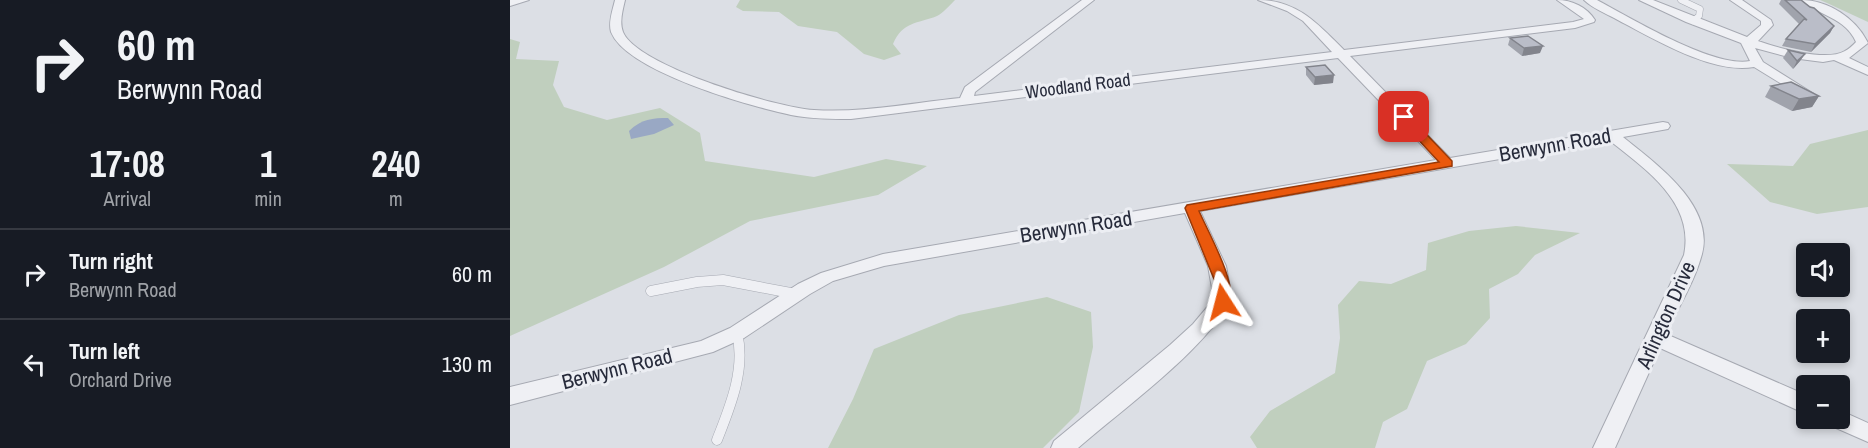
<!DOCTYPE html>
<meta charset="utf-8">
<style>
body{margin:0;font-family:"Archivo Narrow",sans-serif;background:#242831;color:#f1f3f6;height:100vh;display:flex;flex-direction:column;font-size:22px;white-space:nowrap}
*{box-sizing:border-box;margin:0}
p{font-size:20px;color:#9ea1a6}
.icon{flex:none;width:33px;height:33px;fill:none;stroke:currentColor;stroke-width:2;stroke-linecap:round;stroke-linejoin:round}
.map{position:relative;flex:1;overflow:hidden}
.sheet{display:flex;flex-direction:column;background:#171b24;width:510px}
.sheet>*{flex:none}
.guide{background:#171b24;color:#f1f3f6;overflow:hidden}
.controls{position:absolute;left:1286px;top:243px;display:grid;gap:12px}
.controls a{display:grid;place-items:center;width:54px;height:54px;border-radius:6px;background:#171b24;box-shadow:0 3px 9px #0003;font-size:30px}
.pin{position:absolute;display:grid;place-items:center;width:51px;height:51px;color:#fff;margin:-26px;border-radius:12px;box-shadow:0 3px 9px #0006}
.me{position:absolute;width:66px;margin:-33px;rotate:351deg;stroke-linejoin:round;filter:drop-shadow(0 0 4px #0008)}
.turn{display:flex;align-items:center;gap:21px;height:126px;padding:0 18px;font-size:27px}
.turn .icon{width:78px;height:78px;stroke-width:2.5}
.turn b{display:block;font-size:42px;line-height:51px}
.eta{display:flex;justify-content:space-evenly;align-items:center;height:102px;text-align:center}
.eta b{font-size:36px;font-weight:700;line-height:42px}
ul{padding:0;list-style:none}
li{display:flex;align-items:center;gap:18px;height:90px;padding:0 18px;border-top:2px solid #363941}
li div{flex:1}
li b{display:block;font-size:22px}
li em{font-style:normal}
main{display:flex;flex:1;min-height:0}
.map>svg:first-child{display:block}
</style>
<main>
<section class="sheet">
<div class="guide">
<div class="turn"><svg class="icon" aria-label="right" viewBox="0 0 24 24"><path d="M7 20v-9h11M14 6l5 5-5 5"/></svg><div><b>60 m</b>Berwynn Road</div></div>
</div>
<div class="eta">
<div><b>17:08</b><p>Arrival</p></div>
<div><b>1</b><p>min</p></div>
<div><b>240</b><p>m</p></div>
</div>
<ul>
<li><svg class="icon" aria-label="right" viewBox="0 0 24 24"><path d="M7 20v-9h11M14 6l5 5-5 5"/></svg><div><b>Turn right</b><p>Berwynn Road</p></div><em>60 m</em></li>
<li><svg class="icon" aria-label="left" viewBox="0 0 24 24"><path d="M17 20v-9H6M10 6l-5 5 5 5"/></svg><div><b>Turn left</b><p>Orchard Drive</p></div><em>130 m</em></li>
</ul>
</section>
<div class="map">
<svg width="1358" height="448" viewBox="0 0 1358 448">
<rect width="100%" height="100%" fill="#dcdfe5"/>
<path fill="#c0cfbe" d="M230,0H445C440,5 433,13 427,16C407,24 393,21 383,44L391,54L374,60L354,54L327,32L288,26L269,12L233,11L226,7Z
M1310,0H1358V22L1317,3Z
M0,39L10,42L6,59L49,61L43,85L54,107L97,120L150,108L190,133L195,161L304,177L376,159L417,166L368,195L240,221L154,267L0,336Z
M1358,130V207L1307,214L1260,202L1217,164L1283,166L1300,144Z
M1006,226L1070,233L1025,255L1008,274L979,289L980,318L956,344L917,361L897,409L873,422L865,448H747L740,437L760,411L825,373L830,338L828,305L849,281L881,284L916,270L918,243L959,231Z
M537,297L581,312L583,347L569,412L533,448H318L343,399L364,349L449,315Z"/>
<path fill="#99a8c4" d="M158,118L164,125L144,134L121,139L119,131C131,119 143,118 158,118Z"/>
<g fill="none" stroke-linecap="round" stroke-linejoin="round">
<defs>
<path id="lane-far1" d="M1171,0L1190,9L1189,16L1183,21"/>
<path id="lane" d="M141,291L187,282L213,280L286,294
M207,440C220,407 236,369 227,333"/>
<path id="street" d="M0,0H19L0,6Z
M105,0H115C113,9 109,22 113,32C127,66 267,108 304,110C353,113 401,103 450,98L455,87L572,0H584L465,92L464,96L822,52L793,21L777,11L748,0C787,0 808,24 834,50L1063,22L1074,19L1047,0C1062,0 1077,7 1085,20L1084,22L1065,28L840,56L940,158L1153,122L1158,123L1160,126L1158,129L1113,137C1145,163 1205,205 1192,254C1185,281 1168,308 1156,334L1296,395V414L1150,348L1105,448H1083L1174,255C1185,202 1135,169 1099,140L690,211L716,266L722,299C693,352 615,407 568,448H541L544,441L660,345L683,324L704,299L698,266L675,213L374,266L323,281L300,294L234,338L203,352L0,405V387L191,341L220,328L288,284L311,273L373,254L926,160L828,58L341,119C321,119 301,119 281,115C240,106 117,72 101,32C98,22 103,9 105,0Z
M1074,0H1087C1121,18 1203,68 1240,61L1231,43L1176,22L1129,0H1143L1237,37L1251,25V21L1220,0H1232L1261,20L1263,25L1248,41C1268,48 1316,62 1335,51C1339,49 1343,45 1346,42C1335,17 1309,16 1291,0C1318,0 1346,18 1358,43L1339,58L1358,67V75L1324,60L1313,62L1282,58L1245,48L1253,62L1304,94L1303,97H1293L1244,67C1203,75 1142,38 1106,19C1095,13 1082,8 1074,0Z
M1329,410L1358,423V442L1317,424L1314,418H1329Z"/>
</defs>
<use href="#lane-far1" stroke="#a6a9b2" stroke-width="7"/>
<use href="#lane" stroke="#a6a9b2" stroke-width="11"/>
<use href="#street" stroke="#a6a9b2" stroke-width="2"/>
<use href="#lane-far1" stroke="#eff0f4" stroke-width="6"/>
<use href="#lane" stroke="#eff0f4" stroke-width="10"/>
<use href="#street" fill="#eff0f4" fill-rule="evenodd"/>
</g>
<path fill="#a0a3ac" d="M1271,0H1291L1324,26L1320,33L1301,52L1272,46L1276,39L1289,24L1269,4Z
M1000,38L1030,53L1012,56L998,45Z
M1278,50L1295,54L1290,61L1283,69L1273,58Z
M796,67L823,83L804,85L796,75Z
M1261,86L1309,96L1302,107L1282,111L1255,97Z"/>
<path fill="#82848c" d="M1324,26L1320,33L1301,52L1305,44Z
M1033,46L1030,53L1012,56L1014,48Z
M1295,54L1290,61L1283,69L1287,61Z
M824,75L823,83L804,85L805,77Z
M1309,96L1302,107L1282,111L1289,99Z"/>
<path fill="#babdc8" stroke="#82848c" stroke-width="1.5" d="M1275,0H1291L1300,7L1304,8L1324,26L1305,44L1276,39L1294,19L1297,20Z
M1018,36L1033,46L1014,48L1000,38Z
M1278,50L1295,54L1287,61Z
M815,65L824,75L805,77L796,67Z
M1281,82L1309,96L1289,99L1261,86Z"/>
<path fill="#ea580c" stroke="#983908" stroke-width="1.5" d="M894,114L898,115L942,161V166L689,211C698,232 729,286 719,306H708L705,302L706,284L675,208L677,205L929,162L890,120V115Z"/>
<g text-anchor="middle" stroke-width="6" stroke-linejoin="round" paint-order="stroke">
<g font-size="18" fill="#272b3b" stroke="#eceef3">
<text transform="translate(568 86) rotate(-7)" y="6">Woodland Road</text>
</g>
<g font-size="21" fill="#272b3b" stroke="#eceef3">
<text transform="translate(1045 145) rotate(-10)" y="7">Berwynn Road</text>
<text transform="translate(566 227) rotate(-9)" y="7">Berwynn Road</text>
<text transform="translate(1156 315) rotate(-66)" y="7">Arlington Drive</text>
<text transform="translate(107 369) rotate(-14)" y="7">Berwynn Road</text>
</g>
</g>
</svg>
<div class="controls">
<a><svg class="icon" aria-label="sound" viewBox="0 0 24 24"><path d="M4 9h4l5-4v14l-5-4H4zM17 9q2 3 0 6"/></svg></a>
<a>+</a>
<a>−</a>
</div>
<div class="pin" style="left:894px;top:117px;background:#d93025"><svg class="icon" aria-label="arrive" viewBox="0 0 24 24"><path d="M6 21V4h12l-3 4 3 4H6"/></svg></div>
<svg class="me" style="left:713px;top:302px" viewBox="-20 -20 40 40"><path d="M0-17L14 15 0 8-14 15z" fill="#ea580c" stroke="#fff" stroke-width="4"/></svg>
</div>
</main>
